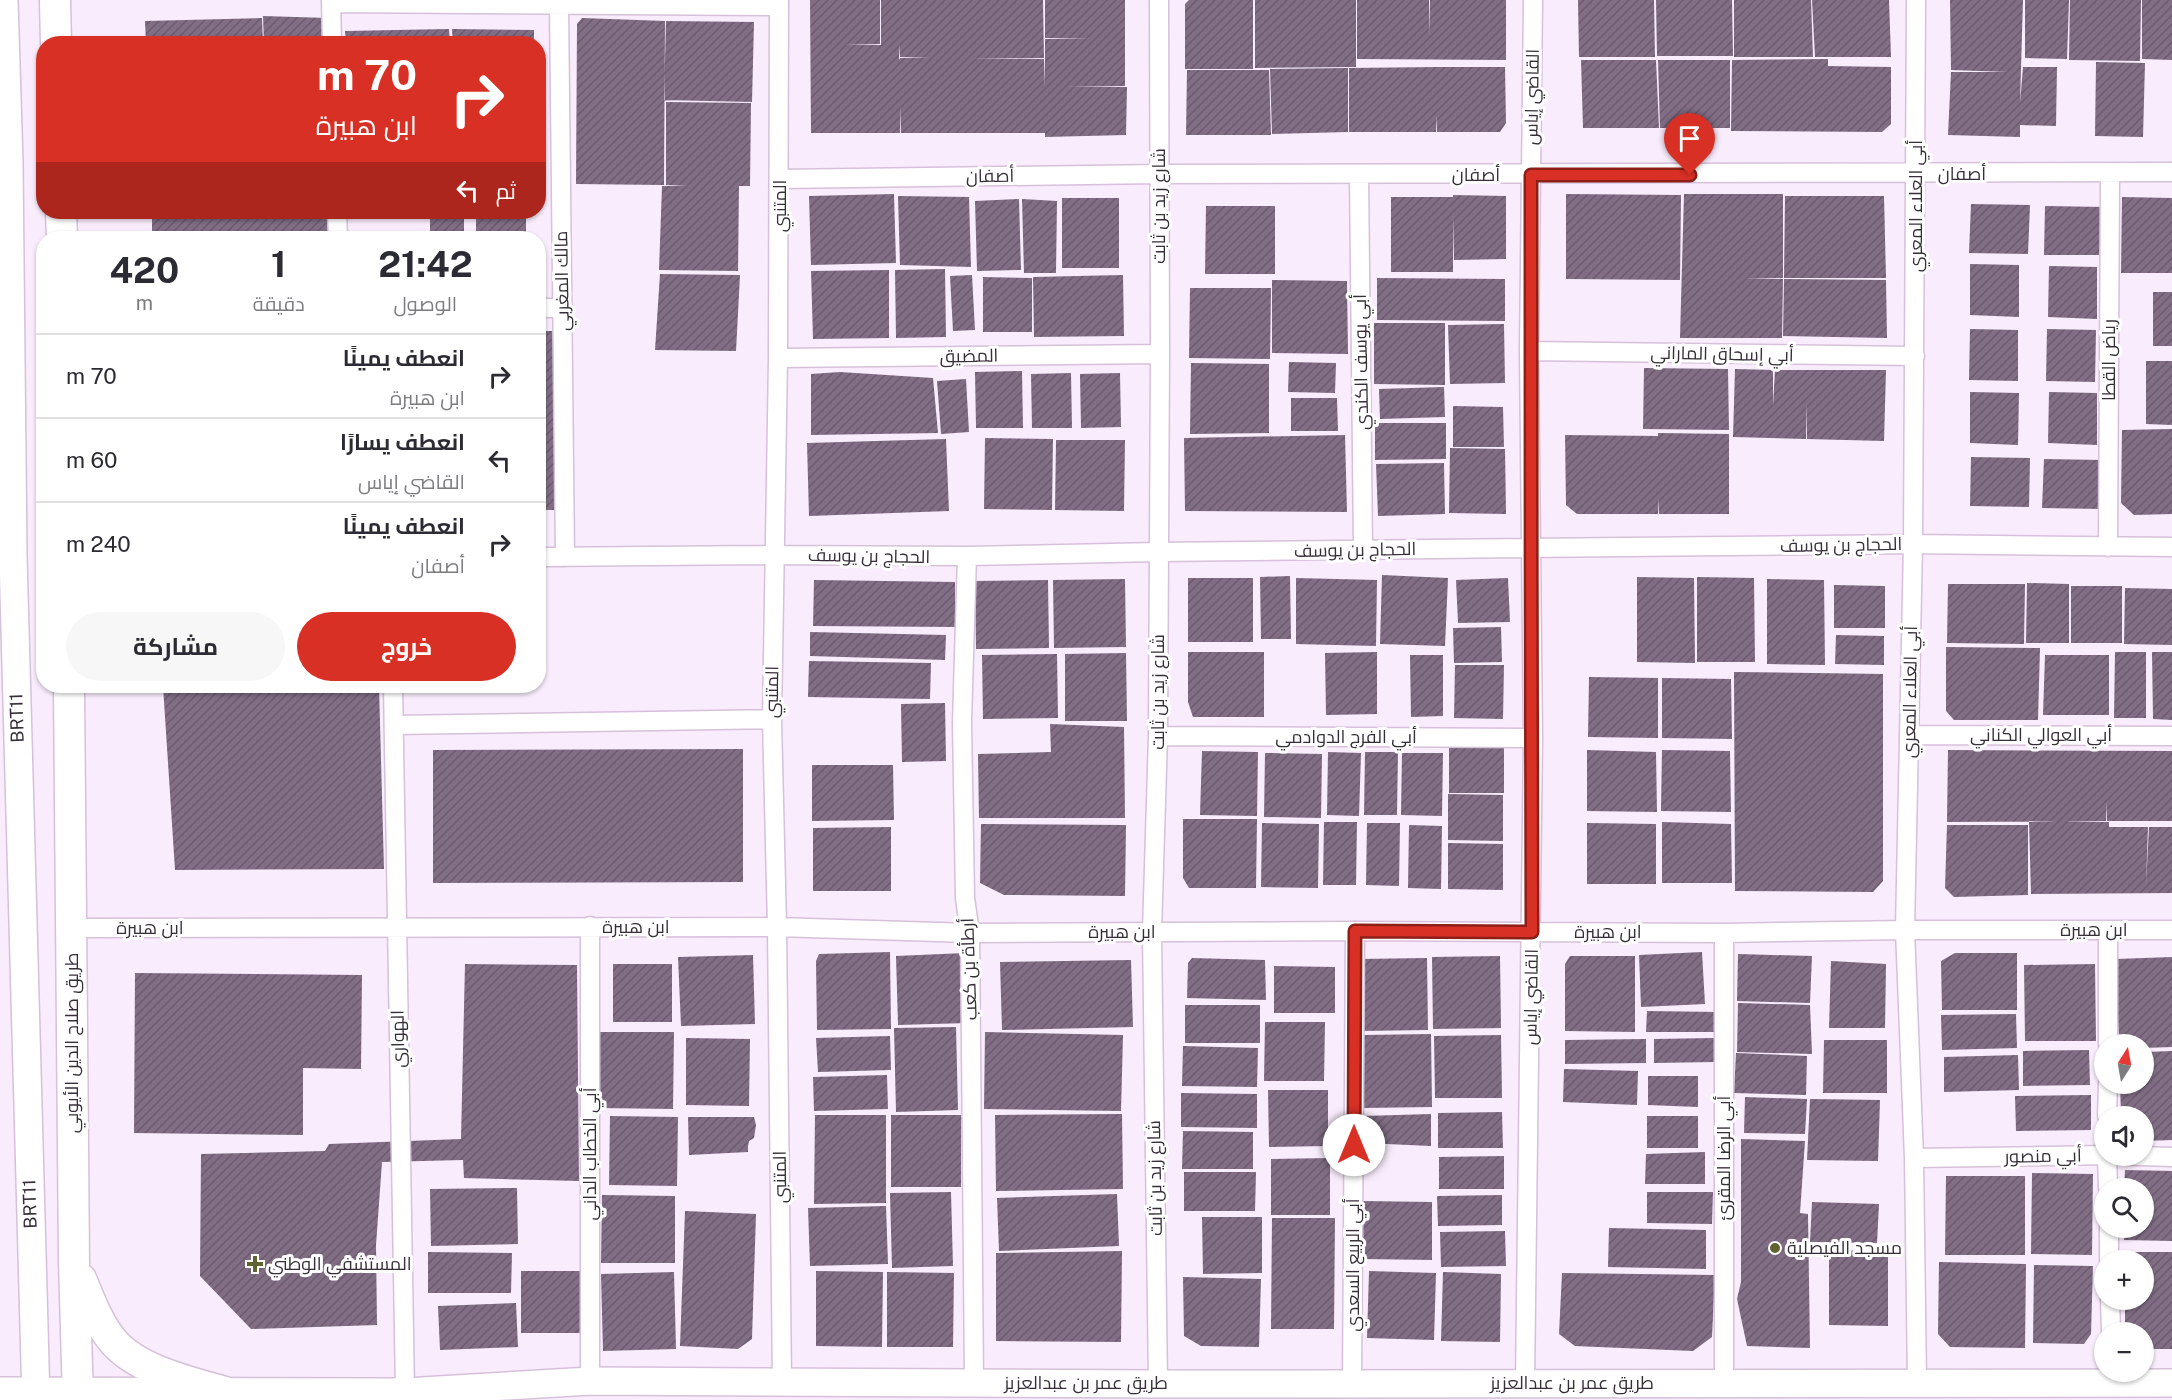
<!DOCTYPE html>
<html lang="ar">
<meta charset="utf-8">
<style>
body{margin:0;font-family:"Public Sans",Cairo,sans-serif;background:#f7f7f7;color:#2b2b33;direction:rtl;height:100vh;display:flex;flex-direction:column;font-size:22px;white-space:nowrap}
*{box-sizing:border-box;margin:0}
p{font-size:20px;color:#7c7c81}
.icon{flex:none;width:33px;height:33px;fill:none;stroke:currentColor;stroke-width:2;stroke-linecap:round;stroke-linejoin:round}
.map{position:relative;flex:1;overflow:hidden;direction:ltr}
.drawer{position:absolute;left:36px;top:231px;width:510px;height:462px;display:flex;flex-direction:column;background:#fff;border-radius:24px;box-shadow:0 2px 4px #0004;direction:rtl}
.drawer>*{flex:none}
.guide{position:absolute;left:36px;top:36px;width:510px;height:183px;border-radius:24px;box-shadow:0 2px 4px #0004;direction:rtl;background:#d93025;color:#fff;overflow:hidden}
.needle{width:39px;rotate:11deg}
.buttons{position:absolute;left:2094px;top:1034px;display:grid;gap:12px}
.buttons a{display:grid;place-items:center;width:60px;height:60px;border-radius:50%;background:#fff;box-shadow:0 2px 4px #0004;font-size:30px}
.pin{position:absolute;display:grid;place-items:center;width:51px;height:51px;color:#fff;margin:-62px -26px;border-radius:50% 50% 50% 0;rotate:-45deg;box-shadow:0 0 6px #0007}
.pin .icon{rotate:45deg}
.me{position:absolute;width:66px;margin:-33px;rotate:0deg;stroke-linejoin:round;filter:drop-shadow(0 0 4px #0008)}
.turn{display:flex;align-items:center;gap:21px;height:126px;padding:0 30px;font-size:27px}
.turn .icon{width:78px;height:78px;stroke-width:2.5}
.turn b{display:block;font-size:42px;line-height:51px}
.then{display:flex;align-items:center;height:57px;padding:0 30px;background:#0003;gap:12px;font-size:22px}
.eta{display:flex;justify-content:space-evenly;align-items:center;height:102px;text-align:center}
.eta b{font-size:36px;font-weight:700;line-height:42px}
.action{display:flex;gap:12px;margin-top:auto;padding:12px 30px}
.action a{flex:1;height:69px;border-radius:36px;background:#d93025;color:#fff;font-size:24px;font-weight:700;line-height:69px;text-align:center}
.action a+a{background:#f7f7f7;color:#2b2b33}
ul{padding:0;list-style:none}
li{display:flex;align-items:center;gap:18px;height:84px;padding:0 30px;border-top:2px solid #e1e1e2}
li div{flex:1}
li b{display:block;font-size:22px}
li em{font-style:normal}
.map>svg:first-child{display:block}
</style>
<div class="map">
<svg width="2172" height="1400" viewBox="0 0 2172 1400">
<defs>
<pattern id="building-hatch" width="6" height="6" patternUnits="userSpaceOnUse" patternTransform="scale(1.5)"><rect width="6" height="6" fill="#816e85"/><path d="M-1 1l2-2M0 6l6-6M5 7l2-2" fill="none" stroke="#6a5b6e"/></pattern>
</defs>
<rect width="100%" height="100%" fill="#f9ecfc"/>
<path fill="url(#building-hatch)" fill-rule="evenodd" d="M810,0H880V44L844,45H881V0H1043L1044,58L972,59H1044L1045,87V39L1091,38H1045V0H1125V86L1067,87H1127L1126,135L1045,137V133H901V106L900,133H811ZM899,45L900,57L930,58H900L899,60Z
M1189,0H1253V69H1185V4Z
M1255,0H1356V67L1255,68Z
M1357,0H1429L1430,36V0H1506V60L1357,59Z
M1578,0H1654L1655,57H1579Z
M1656,0H1732L1733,56H1657Z
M1734,0H1811L1813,57H1734Z
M1812,0H1889L1891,57H1815Z
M1950,0H2023L2020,103L2023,67H2057L2056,126L2020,125V137L1948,135L1951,72H2008L1951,70Z
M2025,0H2069L2067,59L2025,58Z
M2070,0H2141L2140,61L2069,60Z
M2142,0H2172V60L2142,59Z
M263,16L328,18V44H264Z
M262,18L263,44H146L145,21Z
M582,18L665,21L664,185L576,184L577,24Z
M666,21L754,22L752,102L664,100Z
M449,29L450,44H346L345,31Z
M452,29L534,30V44H453Z
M1828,59V66L1891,67V124L1882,132L1731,131L1732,60Z
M1581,60H1656L1659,128H1583Z
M1658,60H1730V128H1660Z
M2096,62L2145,63L2143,137L2095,136Z
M1436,67H1505L1506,123L1500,132H1437V115L1436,132H1349V68Z
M1348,68V132L1272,134L1270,69Z
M1187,70H1269L1271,135H1186Z
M666,102L751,103L750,186H739L738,271L659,270L662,186H688L666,185Z
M894,194L896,263L811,265L809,196Z
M1566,194L1681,195L1680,280L1566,279Z
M1684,194H1783V278H1744L1783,279L1782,338H1680Z
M1453,195L1506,196V259L1454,260L1453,215V272H1391V197H1453Z
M898,196L969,197L971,267L900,265Z
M1785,196H1884L1886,278H1784Z
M2122,197L2172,198V273H2121Z
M1062,198H1119V268H1062Z
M1019,199L1021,270L977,271L975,201Z
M1022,199L1057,201L1056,273H1024Z
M1971,204L2030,205L2028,254L1969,253Z
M1206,206H1275V274H1205Z
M2045,206L2105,207L2103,255H2044Z
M152,212H334V238H152Z
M430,212H464V238H430Z
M476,212H526V232H476Z
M1970,264L2019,265V317L1970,315Z
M2049,266L2097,267V319L2048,317Z
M945,269L946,337L896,338L895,270Z
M889,270V338L813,339L811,271Z
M660,274L740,275L736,351L655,350Z
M972,275L975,330L953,331L950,276Z
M1123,275L1124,336L1034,337L1033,277Z
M983,277L1032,278V332H983Z
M1377,278L1505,279V321L1377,320Z
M1784,279L1886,280L1887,338L1783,336Z
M1272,280L1347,281L1348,354L1272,353Z
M1190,288H1271L1270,359L1189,358Z
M2153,292H2172V346H2153Z
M1374,323H1445V385L1374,384Z
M1504,324L1505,383L1450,384L1448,325Z
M1970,329L2018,330V381L1969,380Z
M2047,329L2096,330L2095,382L2046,381Z
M538,331H556V510H538Z
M2146,361H2172V425L2146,424Z
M1289,362L1336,363L1335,393L1288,392Z
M1191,363L1269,364V433L1190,434Z
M1644,368L1728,369L1729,430L1643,429Z
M1735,369L1773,370V406L1775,370H1886L1884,441L1807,439V402L1806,439L1733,437Z
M1022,371L1023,428H976L975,372Z
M840,372L933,378L938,433L811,435V374Z
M1071,373L1072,428H1032L1031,374Z
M1120,373L1121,427L1081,428L1080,374Z
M966,379L969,432L941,434L937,381Z
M1444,387L1445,417L1380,419L1379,389Z
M1970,392L2019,393L2018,445L1970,443Z
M2049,392L2097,393V445L2048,443Z
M1291,398H1337L1338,431H1291Z
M1453,406L1503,407L1504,447H1453Z
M1375,423H1446V459L1375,460Z
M2172,429V514L2134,515L2121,503L2122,430Z
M1658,433L1729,434V514H1659L1658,498V514H1577L1566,505L1565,435L1658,436Z
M1345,435L1347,512L1185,511L1184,438Z
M985,438L1053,439L1052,510L984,509Z
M946,439L949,511L809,516L807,443Z
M1056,440H1125L1124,511L1055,510Z
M1450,448L1505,449L1506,514L1449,513Z
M1971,457L2030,458L2029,507L1970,506Z
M2044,459L2103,460L2101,509L2042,508Z
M1444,463L1445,514L1378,516L1376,464Z
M1382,575L1448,578L1445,646L1380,644Z
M1290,576L1291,639H1261L1260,577Z
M1637,577L1694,578L1695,663L1637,662Z
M1697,577L1754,578L1755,662H1697Z
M1188,578H1253V642H1188Z
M1296,578L1377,580L1376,646L1296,644Z
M1508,578L1510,622L1458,623L1456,580Z
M1125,579L1126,647L1054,648L1053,580Z
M1767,579L1824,580L1825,665L1767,664Z
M814,580L955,582V627L813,626Z
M1048,580L1049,648L976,649L975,581Z
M2027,583L2069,584V643H2026Z
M1948,584H2025L2024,644L1947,643Z
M1834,585L1885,586V628H1834Z
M2071,586H2122V643H2071Z
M2125,588L2172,589V645L2124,644Z
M1501,627L1502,662L1454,663L1453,628Z
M810,632L946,635L945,660L810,656Z
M1836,635L1884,636V665L1835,664Z
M1946,647L2040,648L2038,720H1954L1946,711Z
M1188,652H1264V717H1193L1188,702Z
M1377,652V714L1326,715L1325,653Z
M2115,652H2146V718H2114Z
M2152,652H2172V720L2153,719Z
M1126,653L1127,721H1065V654Z
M1057,654L1058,718L983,719L982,655Z
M1410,655H1443V716L1411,717Z
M2045,655H2109V715H2043Z
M809,661L931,663L930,699L808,697Z
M1455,665H1504L1503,719L1454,718Z
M1734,672L1883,674V881L1873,892L1735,891Z
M1589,677L1658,678V738L1588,737Z
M1662,678L1731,679L1732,739L1662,738Z
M163,686H379L384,869L175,870Z
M945,703L946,761L902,762L901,704Z
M1050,724L1124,727L1125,818H979L978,754L1051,752Z
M1449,746L1504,748V793H1449Z
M743,749V882L433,883V750Z
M1587,750L1656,752L1657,812L1587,811Z
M1662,750L1730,751L1731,812L1661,811Z
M1948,750L2172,751V821H2107L2106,802V821L1947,822Z
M1202,751L1258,752L1257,816L1200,815Z
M1328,752L1361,753L1359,816L1327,815Z
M1365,752H1398L1397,815H1364Z
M1265,753L1322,754L1321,818L1264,817Z
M1402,753H1443L1442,816L1401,815Z
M812,765H893L894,820L812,821Z
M1448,794L1503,795V841L1448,840Z
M1183,819H1257L1256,888H1189L1183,878Z
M2029,821L2109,822V827H2148L2146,885L2149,827H2172V893L2031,894Z
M1324,822H1357L1356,885H1323Z
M1662,822L1731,824L1732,883H1662Z
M1262,823L1319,824L1318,888L1261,887Z
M1367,823H1400L1399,886L1366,885Z
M1587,823L1656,824V884H1587Z
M981,824L1126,825L1125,896L1004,895L980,883Z
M1409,825L1442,826L1441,889L1408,888Z
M1947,825H2028V895L1954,897L1945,888Z
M891,827V891H813V828Z
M1448,843L1503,844V890L1448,889Z
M890,952L891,1029L817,1030L816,961L819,954Z
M1702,952L1705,1004L1641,1007L1639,955Z
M965,953L968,1023L898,1025L896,956Z
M1955,953H2017V1010H1942L1941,961Z
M1738,954L1812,956L1810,1003L1737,1001Z
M753,955L755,1024L681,1026L678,957Z
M1500,956L1501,1028L1433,1029L1432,957Z
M1570,956H1635V1032L1565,1031V964Z
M2172,957V1047L2144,1048V1044H2119L2116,959Z
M1192,958L1265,960L1266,1000L1187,998L1188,963Z
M1427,958L1428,1030L1361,1031L1359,959Z
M1131,960L1133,1027L1002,1030L1000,962Z
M1831,961L1886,964L1885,1028H1829Z
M465,964L577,965L579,1181L464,1178L463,1160L382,1162L376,1245L377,1325L251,1329L200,1276L201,1154L325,1151L329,1144L461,1139Z
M613,964H672V1022H613Z
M2095,964L2096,1041H2025L2024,965Z
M1274,966L1335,967V1013H1274Z
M135,973L362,975L361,1069L303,1068V1135L134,1133Z
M1738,1003L1810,1005L1812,1054L1737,1052Z
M1185,1005H1260V1043H1185Z
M1647,1011L1717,1012V1032H1646Z
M2016,1014L2017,1048L1942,1050L1941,1015Z
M1265,1022H1325L1324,1081H1264Z
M956,1027L958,1110L896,1112L894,1028Z
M600,1032H674L673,1109L600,1108Z
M985,1032L1123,1035L1121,1111L984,1109Z
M1431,1034L1432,1107L1364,1108L1363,1035Z
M1501,1035L1502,1098H1435L1434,1036Z
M890,1036L891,1070L818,1072L816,1038Z
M686,1038L750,1039L749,1106L686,1105Z
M1714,1038L1715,1062L1654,1063V1039Z
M1646,1039V1063L1565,1064V1040Z
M1824,1040H1887V1093H1823Z
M1183,1046L1258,1048L1257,1087L1182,1086Z
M2089,1050L2090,1085L2023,1086V1051Z
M2172,1051V1140L2144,1141V1116H2121L2120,1083H2144V1052Z
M1736,1053L1807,1056L1806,1095L1734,1093Z
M2018,1055L2019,1090L1944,1092V1057Z
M1564,1069L1638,1071L1637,1105L1563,1102Z
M887,1075L888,1109L814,1111L813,1077Z
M1648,1076H1698V1107L1648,1105Z
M1268,1090H1328V1146L1269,1147Z
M1181,1093L1257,1094V1128L1181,1127Z
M2091,1095V1130L2016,1131L2015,1096Z
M1745,1097L1807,1099L1805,1134L1744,1133Z
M1810,1099L1880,1100L1878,1161L1807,1160Z
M1502,1112L1503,1148H1438V1113Z
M1122,1114L1123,1189L996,1191L995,1115Z
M1431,1114V1146L1364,1143L1363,1116Z
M815,1115H886V1203L814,1204Z
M891,1115H961V1187H891Z
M610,1116L678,1117L677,1186L609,1185Z
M1647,1116H1698V1148H1647Z
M688,1117H754L756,1125L754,1138L749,1141L748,1146V1152L689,1155Z
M1183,1131L1253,1132V1169H1182Z
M1741,1139L1805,1141L1800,1213L1808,1214L1810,1348L1747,1346L1737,1299L1741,1282Z
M1705,1152V1184H1645L1646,1154Z
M1504,1156V1189H1439V1157Z
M1330,1158V1215H1271V1159Z
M2125,1170L2172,1171V1241L2124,1240V1227H2144V1188H2124Z
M1184,1172H1256L1255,1211H1184Z
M2032,1173L2093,1174L2092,1255L2031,1254Z
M1946,1176H2025V1255H1945Z
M517,1188L518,1244L431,1246L430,1189Z
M951,1192L953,1266L892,1268L890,1193Z
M1647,1192H1713L1712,1224L1647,1223Z
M1117,1194L1119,1246L999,1251L997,1198Z
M602,1195L675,1196V1263H601Z
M1502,1195V1225L1438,1226L1437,1196Z
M1362,1201L1432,1202V1260L1362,1259Z
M1812,1202L1879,1204L1877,1243L1810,1242Z
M886,1206L888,1264L810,1266L808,1208Z
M685,1211L756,1214L752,1339L738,1349L680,1346Z
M1202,1217H1262V1273L1203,1274Z
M1272,1218H1335L1334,1329H1271Z
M1609,1228L1706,1230V1269L1608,1267Z
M1505,1231L1506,1266L1441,1267L1440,1232Z
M1829,1250L1888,1251V1326L1829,1325Z
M1122,1251L1121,1342L996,1341V1253Z
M428,1252L512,1253L511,1293H428Z
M2124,1252H2172V1349H2144V1332H2125V1299H2144V1260H2124Z
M1939,1262L2026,1264L2025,1348L1950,1347L1938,1334Z
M2034,1265L2093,1266L2091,1334L2084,1344L2033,1343Z
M521,1271H583V1333H521Z
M816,1271L883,1272L882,1347L816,1346Z
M1369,1271L1436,1273L1434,1340L1367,1338Z
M674,1272L676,1349L603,1351L601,1274Z
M887,1272L954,1273L953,1347H887Z
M1443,1272L1501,1274L1500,1342L1441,1341Z
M1562,1273L1715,1275L1712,1337L1693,1351L1575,1346L1559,1334Z
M1183,1277L1261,1279L1259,1347L1201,1346L1184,1336Z
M516,1303L518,1347L440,1350L438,1306Z"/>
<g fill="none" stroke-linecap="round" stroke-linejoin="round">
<defs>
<path id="street" d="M331,0L332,44
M779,0L778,358L772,719L777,927L782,1383
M1916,0L1913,544L1905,930L1914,1158L1917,1383
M331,3L779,6
M559,4L565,557
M1359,175L1363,549
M780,179L1159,174L2172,172
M337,212L338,238
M538,308H562
M1529,351L1915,356
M778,358L1160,354
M2108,547L2110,174
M967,556L962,722L965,898L970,933L974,1382
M538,557L775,555L967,556L1158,552L1913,544L2172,547
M393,686L405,1392
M394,725L772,719
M1909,735L2172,736
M1158,736L1533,738
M590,926V1381
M71,928L777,927L970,933L1355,931L1724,933L1905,930H2172
M2108,1044V930
M2107,1116L2108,1083
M2107,1155L2108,1188
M1914,1158L2107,1155L2172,1157
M2109,1227V1260
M2110,1299L2111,1332
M1724,1382V933
M1352,1383L1355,931
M1525,1383L1533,738L1529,351L1533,0
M1158,1384L1152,932L1158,736L1160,354L1159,0"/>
<path id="secondary" d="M4,0L9,162L13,556L36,1400
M0,1391L405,1392L590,1381L1158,1384L2172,1383"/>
<path id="primary" d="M55,0L56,44
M61,212L62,238
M69,686L74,1262L78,1400
M81,1279C90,1300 98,1323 113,1341C137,1370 190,1382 225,1392"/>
</defs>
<use href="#street" stroke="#d6c0da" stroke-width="21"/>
<use href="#secondary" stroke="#d6c0da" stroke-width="30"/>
<use href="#primary" stroke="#d6c0da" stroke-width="33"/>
<use href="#street" stroke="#fff" stroke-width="18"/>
<use href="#secondary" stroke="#fff" stroke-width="27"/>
<use href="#primary" stroke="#fff" stroke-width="30"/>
</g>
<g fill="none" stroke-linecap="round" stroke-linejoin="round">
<defs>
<path id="route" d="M1354,1145L1355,931L1532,932C1533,680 1529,427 1531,175H1690"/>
</defs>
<use href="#route" stroke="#8d1f18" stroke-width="15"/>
<use href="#route" stroke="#d93025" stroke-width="10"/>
</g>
<g fill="#61622f" stroke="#fff" stroke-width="2">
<circle cx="1775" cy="1248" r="6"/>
<path d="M252 1255h6v6h6v6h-6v6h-6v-6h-6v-6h6z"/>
</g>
<g text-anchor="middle" stroke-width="6" stroke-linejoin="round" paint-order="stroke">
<g font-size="18" fill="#362e38" stroke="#fff">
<text transform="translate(1532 97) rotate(-89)" y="6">القاضي إياس</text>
<text x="1962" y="180">أصفان</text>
<text x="1476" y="181">أصفان</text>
<text transform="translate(990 176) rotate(-1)" y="6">أصفان</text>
<text transform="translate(780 206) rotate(-90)" y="6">المتنبي</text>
<text transform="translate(1159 206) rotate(-90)" y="6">شارع زيد بن ثابت</text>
<text transform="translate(1916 206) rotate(-90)" y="6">أبي العلاء المعري</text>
<text transform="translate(562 281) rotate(-91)" y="6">مالك المغربي</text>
<text transform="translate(1722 354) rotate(1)" y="6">أبي إسحاق الماراني</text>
<text transform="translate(969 356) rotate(-1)" y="6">المضيق</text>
<text transform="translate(2109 360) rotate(-90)" y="6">رياض القطا</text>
<text transform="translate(1361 362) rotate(-91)" y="6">أبي يوسف الكندي</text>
<text transform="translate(1841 545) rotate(-1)" y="6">الحجاج بن يوسف</text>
<text transform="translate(1355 550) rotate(-1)" y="6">الحجاج بن يوسف</text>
<text transform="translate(869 556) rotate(1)" y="6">الحجاج بن يوسف</text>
<text transform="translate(772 692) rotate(-89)" y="6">المتنبي</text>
<text transform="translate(1158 692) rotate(-90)" y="6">شارع زيد بن ثابت</text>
<text transform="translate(1910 692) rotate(-89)" y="6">أبي العلاء المعري</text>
<text transform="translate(17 718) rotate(-92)" y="6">BRT11</text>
<text x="2041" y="741">أبي العوالي الكناني</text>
<text x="1346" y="743">أبي الفرج الدوادمي</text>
<text x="636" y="933">ابن هبيرة</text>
<text x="150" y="934">ابن هبيرة</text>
<text x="2094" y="936">ابن هبيرة</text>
<text x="1122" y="938">ابن هبيرة</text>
<text x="1608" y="938">ابن هبيرة</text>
<text transform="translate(969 969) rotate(-92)" y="6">أرطأة بن كعب</text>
<text transform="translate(1531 997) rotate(-89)" y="6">القاضي إياس</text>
<text transform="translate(398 1039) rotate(-91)" y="6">الهواري</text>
<text transform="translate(72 1043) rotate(-90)" y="6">طريق صلاح الدين الأيوبي</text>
<text transform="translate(590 1154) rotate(-90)" y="6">أبي الخطاب الداني</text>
<text transform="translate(2043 1156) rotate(-1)" y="6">أبي منصور</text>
<text transform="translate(1724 1158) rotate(-90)" y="6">أبي الرضا المقرئ</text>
<text transform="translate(780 1177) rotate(-91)" y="6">المتنبي</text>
<text transform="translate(1155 1178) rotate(-91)" y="6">شارع زيد بن ثابت</text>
<text transform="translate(30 1204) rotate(-92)" y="6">BRT11</text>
<text transform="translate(1353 1265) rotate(-90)" y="6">أبي الربيع السعدي</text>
<text x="1086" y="1389">طريق عمر بن عبدالعزيز</text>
<text x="1572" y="1389">طريق عمر بن عبدالعزيز</text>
</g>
<g font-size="18" fill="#362e38" stroke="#fff" text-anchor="start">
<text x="1787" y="1254">مسجد الفيصلية</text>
<text x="268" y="1270">المستشفي الوطني</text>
</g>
</g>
</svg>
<div class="buttons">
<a><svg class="needle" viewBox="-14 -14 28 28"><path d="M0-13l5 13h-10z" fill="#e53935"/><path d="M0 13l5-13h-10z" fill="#7c7c81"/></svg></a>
<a><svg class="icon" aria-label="sound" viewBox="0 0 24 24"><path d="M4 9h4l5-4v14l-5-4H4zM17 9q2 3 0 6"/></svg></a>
<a><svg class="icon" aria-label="search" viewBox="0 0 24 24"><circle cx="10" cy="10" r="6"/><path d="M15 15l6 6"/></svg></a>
<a>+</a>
<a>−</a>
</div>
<div class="pin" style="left:1690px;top:175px;background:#d93025"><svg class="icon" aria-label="arrive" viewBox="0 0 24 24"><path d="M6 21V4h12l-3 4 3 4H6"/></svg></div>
<svg class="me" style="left:1354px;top:1145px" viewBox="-20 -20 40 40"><circle r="19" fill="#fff"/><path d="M0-13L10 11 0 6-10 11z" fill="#d93025"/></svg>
<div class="guide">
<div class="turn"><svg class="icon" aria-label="right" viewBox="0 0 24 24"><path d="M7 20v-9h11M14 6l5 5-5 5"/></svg><div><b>70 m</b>ابن هبيرة</div></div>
<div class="then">ثم<svg class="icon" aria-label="left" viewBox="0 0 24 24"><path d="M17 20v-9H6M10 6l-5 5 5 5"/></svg></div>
</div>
<section class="drawer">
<div class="eta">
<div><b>21:42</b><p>الوصول</p></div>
<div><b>1</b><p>دقيقة</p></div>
<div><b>420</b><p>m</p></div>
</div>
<ul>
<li><svg class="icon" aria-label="right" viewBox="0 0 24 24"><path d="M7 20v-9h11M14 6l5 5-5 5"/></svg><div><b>انعطف يمينًا</b><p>ابن هبيرة</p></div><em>70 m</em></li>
<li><svg class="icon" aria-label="left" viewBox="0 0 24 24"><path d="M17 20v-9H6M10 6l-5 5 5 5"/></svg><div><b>انعطف يسارًا</b><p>القاضي إياس</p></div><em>60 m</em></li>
<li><svg class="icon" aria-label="right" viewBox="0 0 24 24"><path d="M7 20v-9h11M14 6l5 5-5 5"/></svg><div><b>انعطف يمينًا</b><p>أصفان</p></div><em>240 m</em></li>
</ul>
<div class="action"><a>خروج</a><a>مشاركة</a></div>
</section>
</div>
